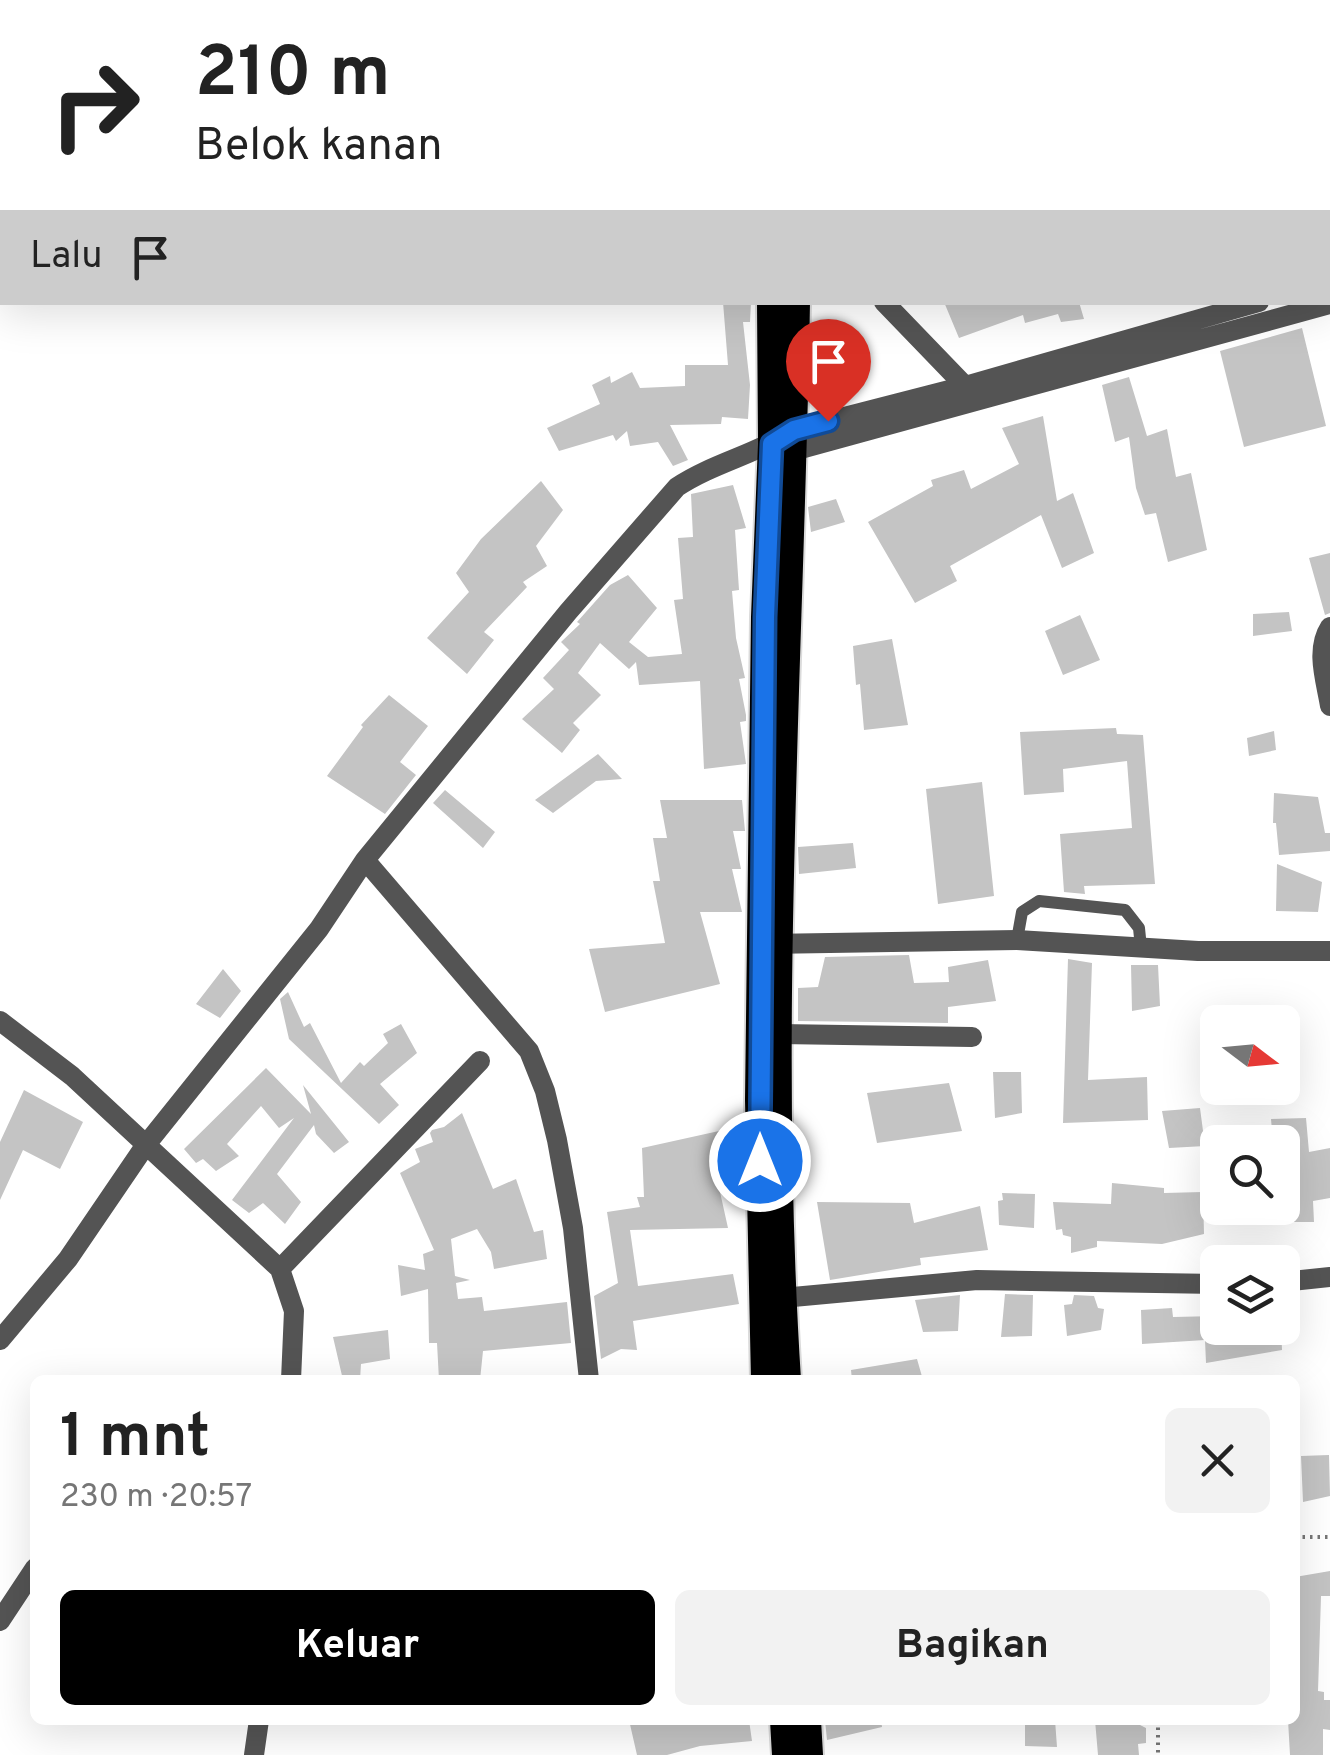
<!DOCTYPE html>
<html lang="id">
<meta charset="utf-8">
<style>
body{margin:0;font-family:Overpass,sans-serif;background:#f2f2f2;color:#222;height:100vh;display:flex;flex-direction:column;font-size:38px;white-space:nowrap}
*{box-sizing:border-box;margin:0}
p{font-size:32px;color:#767676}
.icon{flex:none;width:55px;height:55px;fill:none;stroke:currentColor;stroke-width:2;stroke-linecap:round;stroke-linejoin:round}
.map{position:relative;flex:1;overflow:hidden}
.side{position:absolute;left:30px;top:1375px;width:1270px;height:350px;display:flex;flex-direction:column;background:#fff;border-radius:15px;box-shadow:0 10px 40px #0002}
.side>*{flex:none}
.hud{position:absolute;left:0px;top:0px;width:1330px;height:305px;box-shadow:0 10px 40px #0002;background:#fff;color:#222;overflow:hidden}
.needle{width:65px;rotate:106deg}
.tools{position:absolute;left:1200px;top:1005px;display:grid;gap:20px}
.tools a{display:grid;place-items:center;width:100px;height:100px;border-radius:15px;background:#fff;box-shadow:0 10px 40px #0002;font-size:50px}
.pin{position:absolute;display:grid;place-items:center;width:85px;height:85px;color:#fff;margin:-102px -42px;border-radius:50% 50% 50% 0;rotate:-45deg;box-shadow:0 0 10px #0007}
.pin .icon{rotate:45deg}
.me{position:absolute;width:110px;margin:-55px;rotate:0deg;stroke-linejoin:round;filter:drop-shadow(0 0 8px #0008)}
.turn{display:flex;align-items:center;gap:35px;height:210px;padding:0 30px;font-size:45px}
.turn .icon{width:130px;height:130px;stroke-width:2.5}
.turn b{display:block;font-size:70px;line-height:85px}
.then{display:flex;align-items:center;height:95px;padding:0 30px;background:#0003;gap:20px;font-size:38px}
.round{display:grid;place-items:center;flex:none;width:105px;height:105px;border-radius:15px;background:#f2f2f2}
.head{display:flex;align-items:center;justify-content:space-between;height:170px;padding:0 30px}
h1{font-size:60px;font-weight:700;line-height:75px}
.primary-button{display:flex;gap:20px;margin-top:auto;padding:20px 30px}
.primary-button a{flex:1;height:115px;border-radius:15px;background:#000;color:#fff;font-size:40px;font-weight:700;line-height:115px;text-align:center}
.primary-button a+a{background:#f2f2f2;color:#222}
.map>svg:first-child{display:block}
</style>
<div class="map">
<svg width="1330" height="1755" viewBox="0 0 1330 1755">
<rect width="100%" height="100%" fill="#fff"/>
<path fill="#c4c4c4" d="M723,302H751L750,322H743L750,385L748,419L722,417L721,424L670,425L688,460L673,466L658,442L630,446L627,431L616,441L613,435L559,451L547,428L600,404L592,385L610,376L611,383L632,372L640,388L685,386V365H728Z
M944,302H1079L1084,319L1061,322L1058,314L1025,323L1023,315L959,338Z
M1302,328L1326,426L1244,447L1220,351Z
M1129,377L1147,436L1167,429L1176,477L1191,473L1207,550L1168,562L1156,513L1145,515L1136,488L1129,437L1115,442L1102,385Z
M1043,416L1057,501L1073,493L1094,553L1062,568L1041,515L950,566L957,581L915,603L868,522L933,486L931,480L964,470L971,489L1019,464L1002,428Z
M541,481L563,510L536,546L547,566L523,582L527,587L484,632L494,640L467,674L427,638L469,592L456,573L481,539Z
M733,485L746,528L735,530L739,590L732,591L736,638L745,678L739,679L746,715V721L740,722L746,764L704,769L700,681L639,685L636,662L629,669L600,643L578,673L601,695L573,723L580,730L562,753L522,719L554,689L543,678L569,650L561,642L580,624L577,622L610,585L628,575L657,608L629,642L648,657L682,654L674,600L683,599L678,538L693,537L691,494Z
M836,499L845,522L811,532L808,507Z
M1330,553V613L1325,615L1309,558Z
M1289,612L1292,631L1253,636V614Z
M1080,615L1100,660L1063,675L1045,631Z
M892,639L908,725L864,730L860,684L856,685L853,646Z
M389,695L428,726L400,762L416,775L385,814L327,776L363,727L361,725Z
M1116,728L1117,734L1143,735L1155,884L1084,886L1085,894L1064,892L1060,834L1132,828L1127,761L1063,769L1064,792L1024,795L1020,732Z
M1274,731L1276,750L1249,756L1247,738Z
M598,754L622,779L596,781L553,813L535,800Z
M982,782L994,896L938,904L926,789Z
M445,790L495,832L483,848L433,803Z
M1274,793L1318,797L1325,833H1330V851L1279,855L1276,823H1273Z
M660,800H742L745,831H733L741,869H732L742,912H700L720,984L605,1012L589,949L665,943L653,881H660L653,838H667Z
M853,843L856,868L799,874L798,847Z
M1277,864L1322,882L1318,912L1276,911Z
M909,955L914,983L949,982L948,967L988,960L996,1001L948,1007V1023L798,1021V988L818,987L825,957Z
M1068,959L1092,963L1088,1080L1147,1077L1148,1120L1063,1123Z
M1131,965H1158L1160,1006L1132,1011Z
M223,969L241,991L220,1018L196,1004Z
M288,992L304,1027L310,1023L341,1083L360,1062L364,1066L388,1043L383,1034L401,1024L417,1053L380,1084L399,1105L379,1124L289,1039L280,999Z
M266,1068L311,1114L303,1085L349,1142L334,1153L316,1134L314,1125L277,1174L301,1202L285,1224L263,1203L249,1213L232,1200L294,1118L279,1128L261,1106L227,1144L239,1156L216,1171L203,1159L196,1163L184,1149Z
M993,1072H1021L1022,1113L995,1118Z
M949,1083L962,1131L877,1143L867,1093Z
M24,1090L83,1122L60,1169L23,1150L0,1200V1142Z
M1200,1108L1205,1146L1169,1148L1162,1111Z
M462,1113L493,1189L516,1179L534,1232L543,1230L547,1259L494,1269L491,1252L477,1229L451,1239L455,1276L470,1280L456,1283L458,1299L482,1297L484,1311L567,1302L571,1343L483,1351L480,1380H439L437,1343H429L428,1289L401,1296L398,1265L425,1270L423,1254L434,1250L400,1173L420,1162L415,1149L433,1142L430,1133L432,1130L444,1127Z
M1306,1118L1309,1152L1330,1148V1198L1313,1201L1314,1222H1282V1142H1273L1271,1119Z
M719,1131L727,1182L718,1183L728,1228L630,1230L638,1286L733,1274L739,1304L633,1321L637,1350L621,1349L601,1359L594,1296L618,1283L607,1212L640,1207L637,1197H644L642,1148Z
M1112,1183L1164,1188V1193L1203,1192L1204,1234L1162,1244L1097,1241V1247L1071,1253V1237L1063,1235L1062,1229L1056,1230L1053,1202L1111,1204Z
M1002,1193L1035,1194L1034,1228L999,1225L998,1201L1003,1200Z
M817,1202L910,1203L914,1223L980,1206L988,1250L920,1258L921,1265L830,1280Z
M1005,1294L1033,1295L1032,1336L1001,1337Z
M960,1295L958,1331L923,1332L915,1300Z
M1074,1295L1094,1296L1098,1308L1104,1309L1101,1330L1067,1336L1064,1305L1072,1304Z
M1172,1308L1173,1317L1218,1316V1328H1281L1282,1350L1206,1363L1205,1340L1142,1344L1141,1310Z
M388,1330L390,1359L361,1364L360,1380H343L333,1337Z
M917,1359L923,1380H852L851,1370Z
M1329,1455L1330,1496L1303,1502L1301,1456Z
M1330,1571V1596H1321L1318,1691L1324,1692V1700H1330V1730L1323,1729V1755H1290L1288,1720H1295V1577Z
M629,1720H749L752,1741L700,1746L667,1755H637Z
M825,1720H881L882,1727L827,1740Z
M1025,1720H1055L1057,1747L1025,1746Z
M1095,1720H1139L1140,1725L1146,1728V1743L1138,1744L1139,1755H1098Z"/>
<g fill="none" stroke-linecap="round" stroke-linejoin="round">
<defs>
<path id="trunk" d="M712,0L713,2
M736,0L737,2
M765,1380L759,1100L765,617L772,444L771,302
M787,1380C764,1022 790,661 796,302
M784,1720L786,1755
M807,1720L809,1755"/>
</defs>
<use href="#trunk" stroke="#dbdbdb" stroke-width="32"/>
<path stroke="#767676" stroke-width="4" stroke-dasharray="2.5 5" stroke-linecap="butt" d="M1295,1537H1330
M1158,1720V1755"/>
<path stroke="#545454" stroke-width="12" d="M1017,940L1022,912L1039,901L1125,910L1139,928L1141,948"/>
<path stroke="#545454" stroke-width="20" d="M992,0L993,2
M1145,0L1146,2
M1328,58L1330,57
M1328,283L1330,282
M884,302L965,386L969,397
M783,448L793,451L1330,304
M1330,627C1315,650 1326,681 1330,706
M365,860L529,1051L545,1091L557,1140L573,1228L589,1380
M767,944L1017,940L1198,951H1330
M0,1021L72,1076L280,1269L294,1311L291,1380
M780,1034L972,1037
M280,1269L480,1061
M1282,1282L1330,1277
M782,1298L977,1280L1218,1284
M0,1340L68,1259L145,1146L319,929L365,860L568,612L677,487C713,463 757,454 794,430L965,386L1259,302
M0,1621L35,1568
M254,1755L259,1720"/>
<use href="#trunk" stroke="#000" stroke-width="28"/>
</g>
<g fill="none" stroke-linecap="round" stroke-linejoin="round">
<defs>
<path id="route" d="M760,1161L765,617L772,444L794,430L828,421"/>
</defs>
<use href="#route" stroke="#114b97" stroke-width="25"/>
<use href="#route" stroke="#1a73e8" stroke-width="18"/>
</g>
</svg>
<div class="tools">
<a><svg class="needle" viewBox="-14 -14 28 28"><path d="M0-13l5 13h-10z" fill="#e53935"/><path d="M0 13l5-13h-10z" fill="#767676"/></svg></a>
<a><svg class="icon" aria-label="search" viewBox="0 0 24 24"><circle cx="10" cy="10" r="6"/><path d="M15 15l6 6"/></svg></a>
<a><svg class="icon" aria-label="layers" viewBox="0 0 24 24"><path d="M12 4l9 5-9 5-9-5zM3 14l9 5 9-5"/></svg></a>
</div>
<div class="pin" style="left:828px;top:421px;background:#d93025"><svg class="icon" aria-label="arrive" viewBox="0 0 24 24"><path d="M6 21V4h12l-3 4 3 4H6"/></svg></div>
<svg class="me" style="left:760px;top:1161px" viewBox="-20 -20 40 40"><circle r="17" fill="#1a73e8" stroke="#fff" stroke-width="3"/><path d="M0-11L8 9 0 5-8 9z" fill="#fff"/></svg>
<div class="hud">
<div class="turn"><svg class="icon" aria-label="right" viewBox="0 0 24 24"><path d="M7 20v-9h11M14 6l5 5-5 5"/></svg><div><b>210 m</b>Belok kanan</div></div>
<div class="then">Lalu<svg class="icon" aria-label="arrive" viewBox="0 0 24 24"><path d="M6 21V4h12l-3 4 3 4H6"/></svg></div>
</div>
<section class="side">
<div class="head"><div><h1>1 mnt</h1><p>230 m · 20:57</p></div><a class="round"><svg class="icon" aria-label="close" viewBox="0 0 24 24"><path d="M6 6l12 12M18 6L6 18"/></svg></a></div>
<div class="primary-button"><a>Keluar</a><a>Bagikan</a></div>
</section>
</div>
